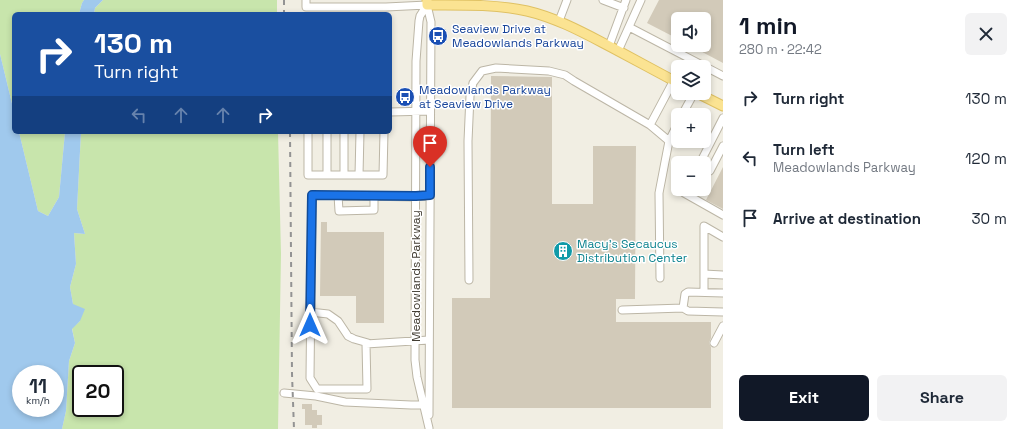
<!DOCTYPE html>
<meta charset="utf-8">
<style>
body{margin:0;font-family:"Space Grotesk",sans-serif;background:#f2f2f3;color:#1f2937;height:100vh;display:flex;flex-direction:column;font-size:15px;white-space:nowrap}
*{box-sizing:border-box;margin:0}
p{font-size:13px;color:#747a83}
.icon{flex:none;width:22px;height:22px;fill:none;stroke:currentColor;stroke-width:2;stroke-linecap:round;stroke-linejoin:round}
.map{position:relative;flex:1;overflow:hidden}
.drawer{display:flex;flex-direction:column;background:#fff;width:300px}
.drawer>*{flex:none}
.top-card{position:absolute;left:12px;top:12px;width:380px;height:122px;border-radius:6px;box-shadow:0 2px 6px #0003;background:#1a4fa0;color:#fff;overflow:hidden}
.controls{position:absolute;left:671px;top:12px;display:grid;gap:8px}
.controls a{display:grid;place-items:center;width:40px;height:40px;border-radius:6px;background:#fff;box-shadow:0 2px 6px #0003;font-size:20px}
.speed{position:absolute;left:12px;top:365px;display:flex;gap:8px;font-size:20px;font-weight:700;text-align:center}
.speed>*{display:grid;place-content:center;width:52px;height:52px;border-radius:50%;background:#fff;box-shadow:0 2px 6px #0003;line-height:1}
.speed small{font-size:10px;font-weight:400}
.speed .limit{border:2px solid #111;border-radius:6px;background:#fff;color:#111}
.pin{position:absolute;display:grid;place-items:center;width:34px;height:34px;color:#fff;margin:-41px -17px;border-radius:50% 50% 50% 0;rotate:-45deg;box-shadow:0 0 4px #0007}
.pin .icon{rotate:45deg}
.me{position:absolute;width:44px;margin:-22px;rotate:0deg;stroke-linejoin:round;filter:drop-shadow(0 0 3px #0008)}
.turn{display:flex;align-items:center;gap:14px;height:84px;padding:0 16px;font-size:18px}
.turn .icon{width:52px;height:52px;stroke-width:2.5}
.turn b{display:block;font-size:28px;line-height:34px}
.lanes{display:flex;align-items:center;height:38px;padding:0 16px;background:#0003;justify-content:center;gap:20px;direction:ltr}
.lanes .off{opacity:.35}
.round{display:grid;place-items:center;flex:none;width:42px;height:42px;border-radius:6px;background:#f2f2f3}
.head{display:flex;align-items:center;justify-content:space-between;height:68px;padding:0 16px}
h1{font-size:24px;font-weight:600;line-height:30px;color:#111827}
.primary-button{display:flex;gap:8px;margin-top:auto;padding:8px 16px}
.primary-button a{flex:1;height:46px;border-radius:6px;background:#111827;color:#fff;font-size:16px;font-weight:600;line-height:46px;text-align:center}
.primary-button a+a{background:#f2f2f3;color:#1f2937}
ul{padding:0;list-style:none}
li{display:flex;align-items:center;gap:12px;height:60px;padding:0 16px}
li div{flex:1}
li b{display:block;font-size:15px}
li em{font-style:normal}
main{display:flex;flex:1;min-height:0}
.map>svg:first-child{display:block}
</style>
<main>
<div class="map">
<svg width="723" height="429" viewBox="0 0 723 429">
<rect width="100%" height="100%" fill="#f1eee3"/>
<path fill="#c8e5ac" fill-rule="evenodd" d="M0,0H84L82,3L79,14H14V112L0,54Z
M103,0H277V14H94L95,8Z
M19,132H65L59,197L48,216L38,211Z
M81,132H278L281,254L278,429H62L66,411L69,361L75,343L72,328L80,321L73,304L70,287L76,264L74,233L85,234L77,209ZM81,374H115V408H81Z"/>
<path fill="#a0c9ed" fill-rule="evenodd" d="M84,0H103L95,8L94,14H79L82,3Z
M0,54L14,112V132H19L38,211L48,216L59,197L65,132H81L77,209L85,234L74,233L76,264L70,287L73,304L85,309L80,321L72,329L75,343L69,361L66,411L62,429H0ZM21,374H55V408H21Z"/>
<path fill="#d2cab9" d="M659,0H723V63L689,45H704V19H678V39L647,23Z
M491,76L552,77V204H593V146H636L635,299H616V322H711V338L709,343L711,347V408H452V298H490Z
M723,167V209L706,200Z
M321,222H327V232H384V323H356V296H320Z
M302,404H312V410H317V415H322V425H317V428H312V425H305V409H302Z"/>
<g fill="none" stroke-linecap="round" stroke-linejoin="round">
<defs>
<path id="minor" d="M306,0V7H386L427,5
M603,0L624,8
M427,5L420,16L419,21L416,61L415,360L417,377L429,428
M427,5L431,22L429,415
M559,21L567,0
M629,27L723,76
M609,46L626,0
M618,51L641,0
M390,112L430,111
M682,115L694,93
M650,125L669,141
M308,132V175H383L384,132
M327,132V175
M700,163L723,118
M704,168L710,171L723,146
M344,175V132
M359,175L360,132
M686,189L684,193L723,215
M338,195L339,211L374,210V196
M704,274L723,275
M660,278L659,193L669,141L678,123
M469,280L468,141L470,96L473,83L482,71L496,68L549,71L565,75L574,81L650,125L674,80
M704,292V226L723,237
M683,308L685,294L688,292L723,293
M622,310L683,308L688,311L723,312
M310,312L328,314L338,321L348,336L354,339L368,343
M429,340L366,344L367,389H317L310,378L312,195L416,197L430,195
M714,343L723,326
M284,393L316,396L345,402L411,405H424"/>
<path id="major" d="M427,0V5C461,5 494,4 527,11C557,18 584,33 611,47C633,59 656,71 678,83
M697,93L723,106"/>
</defs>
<use href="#minor" stroke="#bcb6a6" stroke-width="9"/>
<use href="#major" stroke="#dfc163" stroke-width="11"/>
<use href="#minor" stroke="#fff" stroke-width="7"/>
<use href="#major" stroke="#fbe392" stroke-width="9"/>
<path stroke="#939393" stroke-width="2" stroke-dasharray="5 5" stroke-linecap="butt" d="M284,0V14
M290,132L292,374L294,429"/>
</g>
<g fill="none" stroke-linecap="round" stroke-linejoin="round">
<defs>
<path id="route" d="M310,325L312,195L416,196L430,195V167"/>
</defs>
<use href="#route" stroke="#114b97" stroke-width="10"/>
<use href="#route" stroke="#1a73e8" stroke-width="7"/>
</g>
<defs>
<symbol id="bus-disc" viewBox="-11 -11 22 22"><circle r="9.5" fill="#1a4fb4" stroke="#fff"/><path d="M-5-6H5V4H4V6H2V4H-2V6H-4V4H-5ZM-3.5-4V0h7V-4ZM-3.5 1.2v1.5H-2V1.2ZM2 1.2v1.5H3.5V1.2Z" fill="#fff"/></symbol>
<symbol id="building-disc" viewBox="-11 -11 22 22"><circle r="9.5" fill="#0f9aa8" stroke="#fff"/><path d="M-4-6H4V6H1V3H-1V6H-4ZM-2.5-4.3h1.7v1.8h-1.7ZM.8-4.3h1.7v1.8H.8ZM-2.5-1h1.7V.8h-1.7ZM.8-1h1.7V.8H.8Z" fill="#fff"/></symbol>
</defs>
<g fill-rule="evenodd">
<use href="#bus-disc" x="427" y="25" width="22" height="22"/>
<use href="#bus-disc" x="394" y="86" width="22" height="22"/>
<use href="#building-disc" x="552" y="240" width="22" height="22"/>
</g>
<g text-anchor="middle" stroke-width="3" stroke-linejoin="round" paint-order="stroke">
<g font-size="12" fill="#164399" stroke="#fff" text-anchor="start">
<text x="452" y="33">Seaview Drive at<tspan x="452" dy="14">Meadowlands Parkway</tspan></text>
<text x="419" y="94">Meadowlands Parkway<tspan x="419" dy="14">at Seaview Drive</tspan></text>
</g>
<g font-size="12" fill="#0d838f" stroke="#fff" text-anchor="start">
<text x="577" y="248">Macy's Secaucus<tspan x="577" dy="14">Distribution Center</tspan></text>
</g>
<g font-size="12" fill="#433e34" stroke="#fff">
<text transform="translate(416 276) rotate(-90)" y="4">Meadowlands Parkway</text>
</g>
</g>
</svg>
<div class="controls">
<a><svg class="icon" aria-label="sound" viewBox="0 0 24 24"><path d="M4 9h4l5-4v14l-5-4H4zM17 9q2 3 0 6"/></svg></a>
<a><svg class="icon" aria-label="layers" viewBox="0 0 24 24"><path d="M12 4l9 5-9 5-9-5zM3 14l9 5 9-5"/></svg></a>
<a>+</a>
<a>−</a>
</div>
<div class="speed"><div>11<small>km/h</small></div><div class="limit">20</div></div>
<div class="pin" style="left:430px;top:167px;background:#d93025"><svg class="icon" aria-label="arrive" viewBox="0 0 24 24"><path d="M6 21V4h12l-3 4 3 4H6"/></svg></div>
<svg class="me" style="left:310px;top:325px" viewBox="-20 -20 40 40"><path d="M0-17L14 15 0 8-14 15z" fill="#1a73e8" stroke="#fff" stroke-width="4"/></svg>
<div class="top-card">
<div class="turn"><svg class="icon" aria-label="right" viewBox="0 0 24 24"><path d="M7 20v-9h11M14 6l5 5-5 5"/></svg><div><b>130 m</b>Turn right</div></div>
<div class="lanes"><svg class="icon off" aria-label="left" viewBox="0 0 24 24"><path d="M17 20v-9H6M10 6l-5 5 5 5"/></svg><svg class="icon off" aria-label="ahead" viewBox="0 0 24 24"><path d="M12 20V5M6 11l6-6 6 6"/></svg><svg class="icon off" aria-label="ahead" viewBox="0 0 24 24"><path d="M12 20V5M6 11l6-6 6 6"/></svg><svg class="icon" aria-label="right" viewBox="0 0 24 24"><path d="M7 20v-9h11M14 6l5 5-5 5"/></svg></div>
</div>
</div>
<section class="drawer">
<div class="head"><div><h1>1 min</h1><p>280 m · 22:42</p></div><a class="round"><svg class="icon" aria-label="close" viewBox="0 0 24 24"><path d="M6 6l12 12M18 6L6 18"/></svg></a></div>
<ul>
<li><svg class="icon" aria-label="right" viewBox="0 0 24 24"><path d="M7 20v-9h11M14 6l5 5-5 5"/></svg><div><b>Turn right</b></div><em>130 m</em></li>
<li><svg class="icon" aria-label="left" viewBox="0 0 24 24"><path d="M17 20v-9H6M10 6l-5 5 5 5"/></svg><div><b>Turn left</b><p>Meadowlands Parkway</p></div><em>120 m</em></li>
<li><svg class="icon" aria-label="arrive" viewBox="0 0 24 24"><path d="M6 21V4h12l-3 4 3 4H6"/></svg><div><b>Arrive at destination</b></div><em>30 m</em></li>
</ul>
<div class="primary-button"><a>Exit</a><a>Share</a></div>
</section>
</main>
